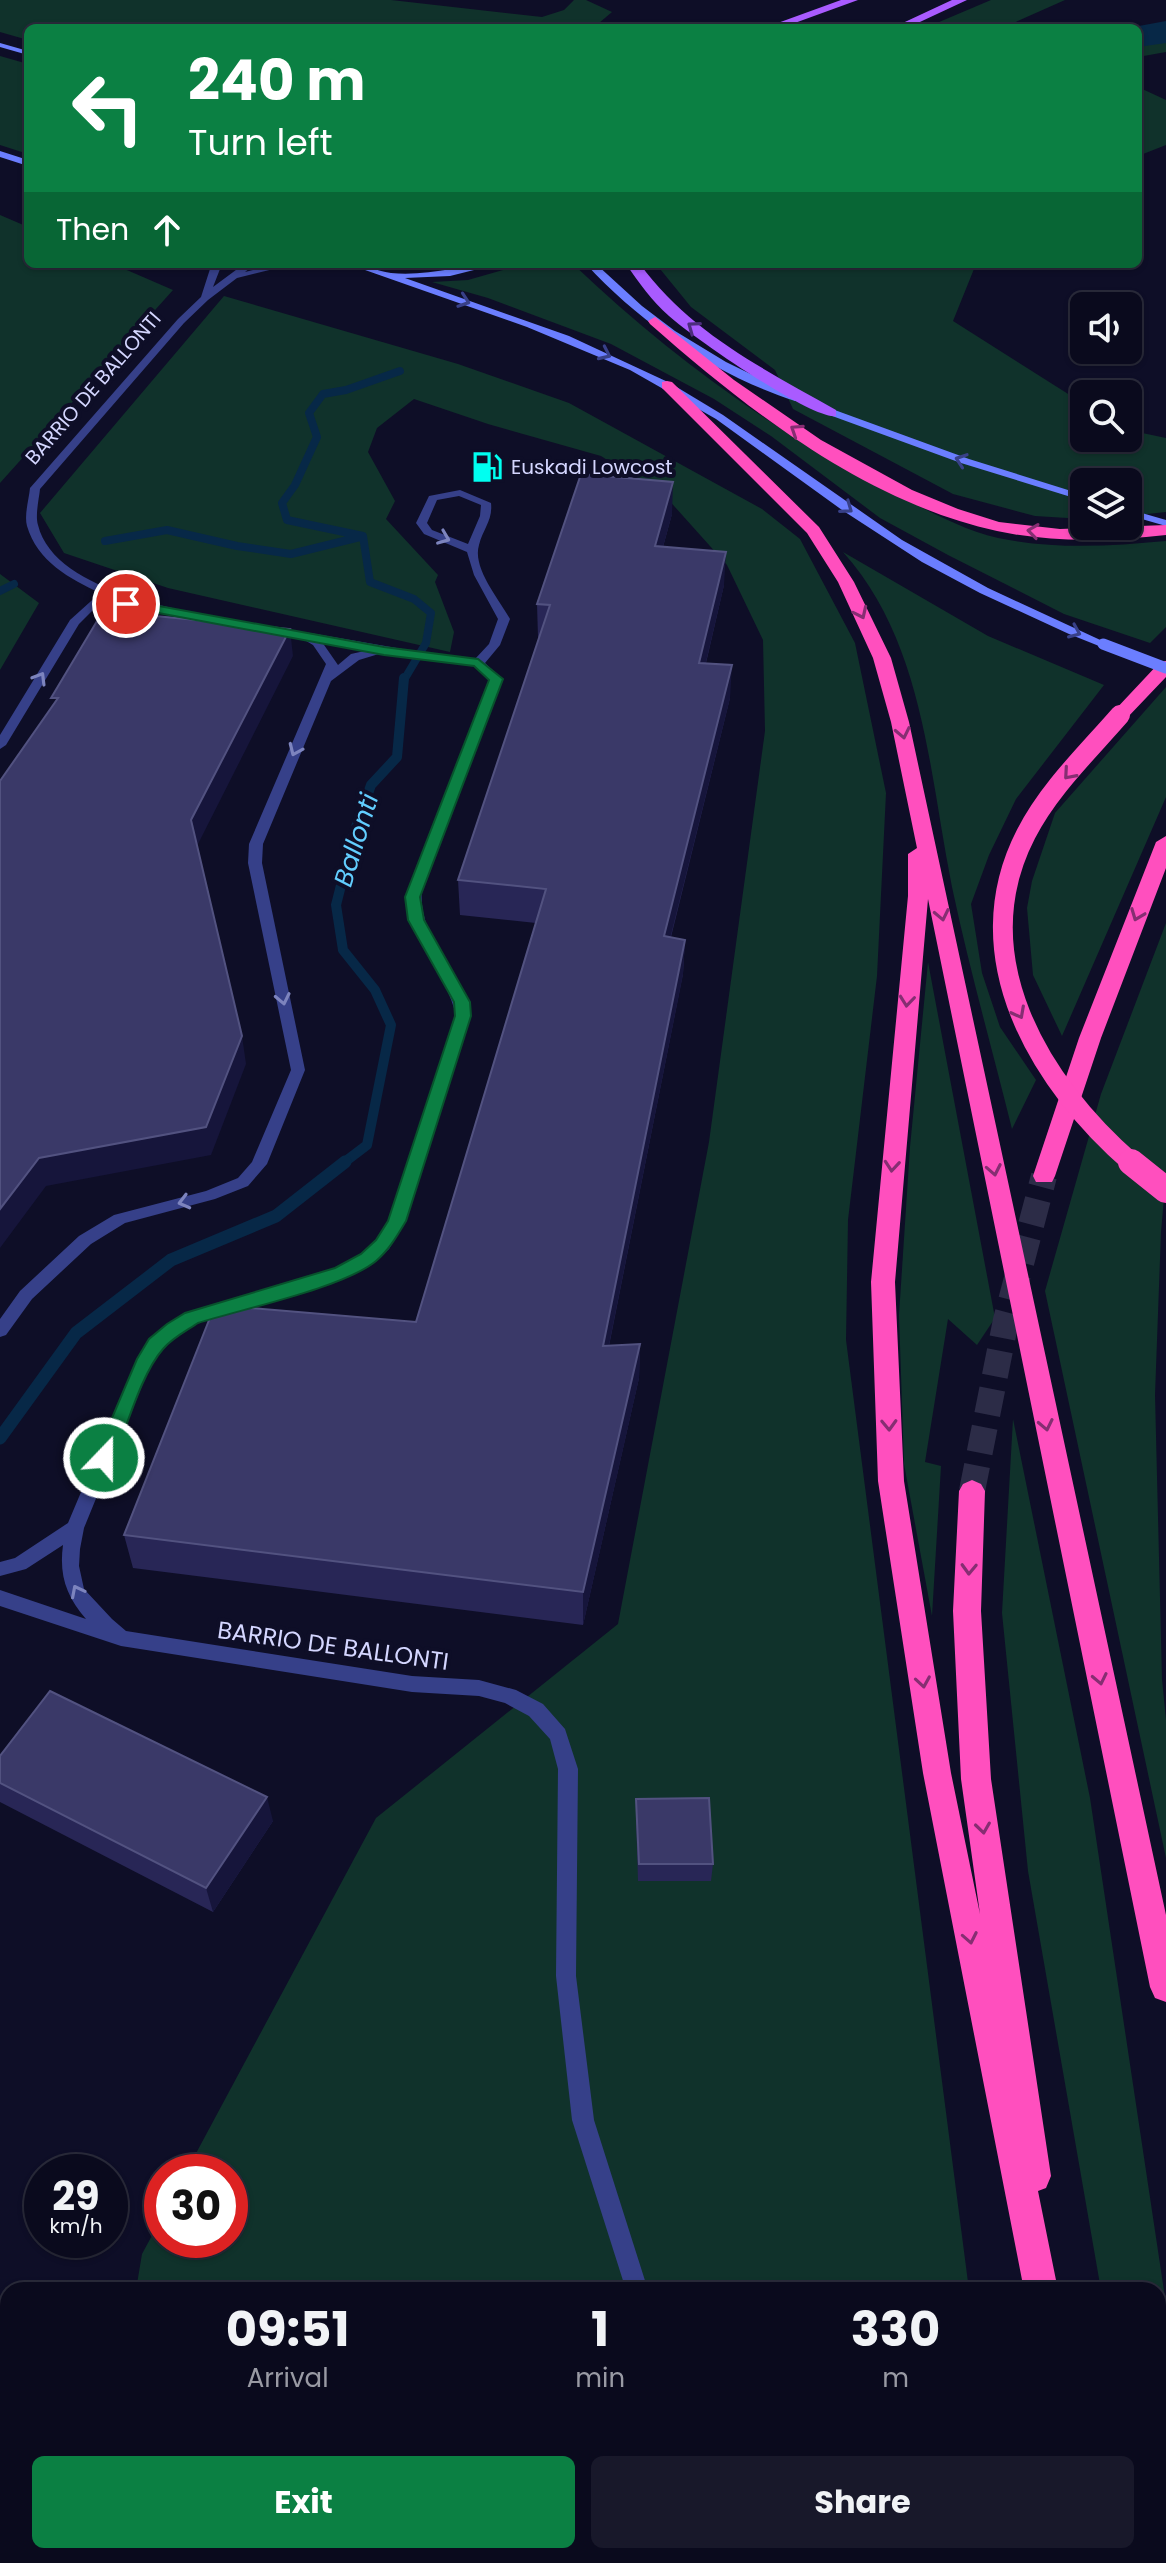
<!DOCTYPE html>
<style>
body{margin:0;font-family:Poppins,sans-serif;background:#18182a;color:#f1f3f6;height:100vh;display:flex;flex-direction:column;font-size:30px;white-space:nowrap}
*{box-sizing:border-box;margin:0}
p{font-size:26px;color:#999aa4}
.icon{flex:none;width:44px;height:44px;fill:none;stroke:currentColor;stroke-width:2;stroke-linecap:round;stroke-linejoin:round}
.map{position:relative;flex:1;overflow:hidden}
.sheet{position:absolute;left:0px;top:2282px;width:1166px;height:282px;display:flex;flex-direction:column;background:#0a0a1d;border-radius:24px 24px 0 0;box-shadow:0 2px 6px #0004,0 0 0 2px #2a2b3b}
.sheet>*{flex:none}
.guide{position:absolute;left:24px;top:24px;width:1118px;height:244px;border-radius:12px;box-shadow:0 2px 6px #0004,0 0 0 2px #2a2b3b;background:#0b8043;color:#fff;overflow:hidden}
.buttons{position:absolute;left:1070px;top:292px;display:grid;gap:16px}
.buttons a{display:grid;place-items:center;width:72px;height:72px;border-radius:12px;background:#0a0a1d;box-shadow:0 2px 6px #0004,0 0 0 2px #2a2b3b;font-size:40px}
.speed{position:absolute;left:24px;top:2154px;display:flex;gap:16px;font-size:40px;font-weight:700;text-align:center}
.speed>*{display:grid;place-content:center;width:104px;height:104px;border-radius:50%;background:#0a0a1d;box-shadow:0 2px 6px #0004,0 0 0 2px #2a2b3b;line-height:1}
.speed small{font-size:20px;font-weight:400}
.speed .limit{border:12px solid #d22;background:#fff;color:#111}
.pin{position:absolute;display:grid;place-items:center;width:68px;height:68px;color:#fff;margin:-34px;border:4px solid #fff;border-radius:50%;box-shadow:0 2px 8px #0007}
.me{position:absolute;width:88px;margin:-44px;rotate:22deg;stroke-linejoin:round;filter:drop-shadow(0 0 6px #0008)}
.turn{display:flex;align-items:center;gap:28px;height:168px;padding:0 32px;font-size:36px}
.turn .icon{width:104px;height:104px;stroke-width:2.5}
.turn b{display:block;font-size:56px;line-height:68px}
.then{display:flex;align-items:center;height:76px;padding:0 32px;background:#0003;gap:16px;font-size:30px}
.eta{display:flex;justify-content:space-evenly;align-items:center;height:136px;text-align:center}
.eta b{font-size:48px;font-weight:700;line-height:56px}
.action{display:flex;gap:16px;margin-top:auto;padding:16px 32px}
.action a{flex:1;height:92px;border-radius:12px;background:#0b8043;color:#fff;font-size:32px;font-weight:700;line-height:92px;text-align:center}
.action a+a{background:#18182a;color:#f1f3f6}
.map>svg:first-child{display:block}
</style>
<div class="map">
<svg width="1166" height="2563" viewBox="0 0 1166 2563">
<rect width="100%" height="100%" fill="#0e0e27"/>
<path fill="#10322b" d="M0,0H391L542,17L564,10L574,0H586L612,12L599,23V28H28V40L0,32Z
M991,0H1065L1002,28H925Z
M1138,28H1166V52L1138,57Z
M0,56L28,64V154L0,145Z
M1138,87L1166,100V145L1138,156Z
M0,215L28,227V264H113L173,290L0,483Z
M524,264H573C673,359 779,436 903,498C935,514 973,535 1009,540C1061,549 1113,546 1166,541V627L1150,643L1064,614L948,555L880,518L771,436L714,399L611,344L488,298L432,282L468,280Z
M656,264H976L953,321L1084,404V438H1128V430L1166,438V512L1128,516V482H1084V519L1035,516L953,494L793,409L775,370L691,307Z
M224,296L458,364L569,403L762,509L800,539L855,643L886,793L877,976L848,1220L846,1340L969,2290H136L142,2254L162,2217V2240H230V2172H186L376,1818L618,1624L709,1142L765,731L763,640L727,565L666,497L601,456L488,424L414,399L377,428L368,452L395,501L386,519L438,575L435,582L454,632L450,652L168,588L64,553L40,513Z
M843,552L988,636L1104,685L1016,799L989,855L971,904L982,973L1000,1027L1036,1080L1012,1129C992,1048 969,968 952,887C929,773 924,642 843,552Z
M0,574L39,603L0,670Z
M1166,687V797L1062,1036L1033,975L1027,908L1032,881L1055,813Z
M1166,923V1175L1161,1232L1155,1395L1162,1679L1166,1720V1858L1045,1291L1101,1094Z
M928,962L995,1318L977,1345L948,1319L925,1462L941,1466L932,1616L904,1464L899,1315L910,1147Z
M1013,1419L1090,1798L1166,2304V2563H1148L1147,2556H1158V2290H1101L1028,1871L1002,1613Z
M517,2556H1003L1004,2563H523Z"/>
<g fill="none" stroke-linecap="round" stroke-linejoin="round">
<path stroke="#072847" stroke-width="8" d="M400,371L346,390L323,394L309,413L317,437L295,485L282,503L287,520L363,536L370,582L414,599L431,613L426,643L404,680
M105,541L167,530L237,546L291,554L360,537
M0,591L14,584"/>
<path stroke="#072847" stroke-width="10" d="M342,1164L367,1145L391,1025L375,990L343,950L336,905L355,830L371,785L397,757L404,678"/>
<path stroke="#072847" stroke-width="13" d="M0,1438L76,1333L171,1260L276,1216L345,1162"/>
<path fill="#072847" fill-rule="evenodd" d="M1166,21V43L1138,47V28H1128Z"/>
<path stroke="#2c2c47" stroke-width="26" stroke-dasharray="26 13" stroke-linecap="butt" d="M972,1491L1006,1320L1044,1176"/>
<path fill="#364089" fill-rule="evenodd" d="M206,264H216L220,269L213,287L244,264H255L245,272L278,264H294L237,278L208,300L184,323L40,489C39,499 35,515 38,525C55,596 200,614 259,624L265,627L259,630L152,610L107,596L79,624L6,745L0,749V735L70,620L100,593C70,579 37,561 27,526C24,515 29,499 30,488L178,319L201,297L210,269Z
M460,490L491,503C493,520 483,529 479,545C472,568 499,599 510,619L500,645L485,663L502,679L422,889C417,938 461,970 470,1016L405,1221L389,1249L373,1263L347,1277L296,1295L197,1323L162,1348L150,1366L84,1528L80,1549L79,1566L84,1589L112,1619L126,1631L412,1676L479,1680L516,1690L543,1704L565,1729L578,1769L576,1976L594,2120L648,2290H626L572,2120L556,1976L558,1769L550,1739L529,1716L505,1703L479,1696L412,1692L121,1646L0,1606V1590L86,1619C66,1596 59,1575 63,1545L26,1569L0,1576V1562L15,1558L68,1523L135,1364L150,1340L186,1314L287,1286L335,1269L361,1255L377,1241L389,1221L456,1016C447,970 403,938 408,889L490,680L475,666L382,653L359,660L331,681L263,844L262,863L305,1070L267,1164L248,1186L215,1199L125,1223L91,1244L32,1299L6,1335L0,1337V1319L20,1291L79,1236L114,1215L206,1191L238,1178L252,1162L291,1070L248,863L249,844L326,664L313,645L296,635L302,632L310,633L443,656L475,659L489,644L498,619L474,575L467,552L424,534L416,523L429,496ZM459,496L481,505L480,516L468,544L432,530L427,523L437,500ZM322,642L369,650L351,654L338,665Z
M732,2556H756L759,2563H735Z"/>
<path fill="#6b7eff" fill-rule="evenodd" d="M0,43L28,51V55L0,47Z
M0,151L28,160V166L0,157Z
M348,264C364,264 376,271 391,273C427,277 462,264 498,264L450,276L405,278L569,336L670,383L723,415L902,540L988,588L1109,644L1099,646L1069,634L980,593L922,562L842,510L716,419L630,370L527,327Z
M586,264H596L642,306L675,331L726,362L800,398L795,401C717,376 641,324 586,264Z
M813,405H821L969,459L1084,495V501L961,463L813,409Z
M1128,509L1166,520V526L1128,515Z"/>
<path fill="#a95bff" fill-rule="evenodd" d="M841,0H858L781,28H764Z
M952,0H967L907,28H892Z
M626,264H640C690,333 764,369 836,410V416C813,421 691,336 669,316C652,301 639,283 626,264Z"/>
<path fill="#ff4fbe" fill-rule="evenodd" d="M655,317L734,380L821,440L912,490L958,509L999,522L1060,529L1166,525V535C1110,541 1052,543 997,531C865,502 749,411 650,324L648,321Z
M667,381L672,382L819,527L854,582L891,658L909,722L1166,1915V2002L1155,1998L1150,1987L928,899L895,1282L904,1481L951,1773L980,1914L961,1779L953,1611L959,1491L963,1484L972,1480L981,1484L985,1491L981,1611L991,1779L1051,2176L1046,2188L1038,2191L1058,2290H1024L923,1773L878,1481L871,1282L908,896V854L917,848L891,722L873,658L838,582L807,533L662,388V382Z
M1166,661V677L1126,719H1114L1111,715L1114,711L1160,662Z
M1166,836V868L1101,1038L1055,1176L1052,1182H1036L1033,1176L1079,1038L1156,842Z
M1072,2556H1108L1109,2563H1073Z"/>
<path stroke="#6b7eff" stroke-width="11" d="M1103,644L1166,668"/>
<path stroke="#ff4fbe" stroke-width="20" d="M1120,715C1087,753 1049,789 1026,834C963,956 1039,1083 1133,1164"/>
<path stroke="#ff4fbe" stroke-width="26" d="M1131,1162L1166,1190"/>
</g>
<path fill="#282656" d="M672,514L663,547L724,585L706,663L730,698L671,937L685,940L683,974L609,1346L640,1344L639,1378L583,1625L133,1568L124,1535L416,1322L536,923L460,915L458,880L539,637H538L537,604Z
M0,1756L273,1821L213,1912L0,1802Z
M636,1799L713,1864L711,1881H638L636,1816Z"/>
<path fill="#16153b" d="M673,482L672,514L654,579L655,546Z
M726,552L724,585L698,696L699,663Z
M290,629L293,656L196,848L191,820Z
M732,665L730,698L662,971L664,936Z
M685,940L683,974L602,1380L603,1346Z
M242,1036L246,1064L211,1155L46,1186L0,1248V1209L39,1158Z
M640,1344L639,1378L583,1625V1592Z
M267,1797L273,1821L213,1912L206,1888Z"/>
<path fill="#3a3968" stroke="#525280" stroke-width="2" d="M581,474L673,482L655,546L726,552L699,663L732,665L664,936L685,940L603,1346L640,1344L583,1592L124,1535L215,1305L416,1322L546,889L458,880L550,605L537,604Z
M103,611L290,629L191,820L242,1036L206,1127L39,1158L0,1209V781L58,698H51Z
M50,1691L267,1797L206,1888L0,1783V1756Z
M709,1798L713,1864H639L636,1799Z"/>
<defs><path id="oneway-chevron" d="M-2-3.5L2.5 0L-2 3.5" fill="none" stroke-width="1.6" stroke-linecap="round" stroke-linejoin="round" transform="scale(2)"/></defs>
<g stroke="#384088">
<use href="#oneway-chevron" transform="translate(464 301) rotate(19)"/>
<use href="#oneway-chevron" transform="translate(605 354) rotate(25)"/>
<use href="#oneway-chevron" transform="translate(961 460) rotate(-161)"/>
<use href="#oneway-chevron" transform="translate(847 508) rotate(36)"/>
<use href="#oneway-chevron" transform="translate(1075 632) rotate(23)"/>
</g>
<use stroke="#4c2d7d" href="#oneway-chevron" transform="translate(693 327) rotate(-144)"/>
<g stroke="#862e72">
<use href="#oneway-chevron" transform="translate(796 430) rotate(-147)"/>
<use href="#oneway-chevron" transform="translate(1033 531) rotate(-172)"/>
<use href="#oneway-chevron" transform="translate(861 613) rotate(65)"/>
<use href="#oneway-chevron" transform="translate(903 733) rotate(78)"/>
<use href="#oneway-chevron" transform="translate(1069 774) rotate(131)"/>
<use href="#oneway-chevron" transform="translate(942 915) rotate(78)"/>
<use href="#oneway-chevron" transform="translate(1137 915) rotate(111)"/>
<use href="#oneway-chevron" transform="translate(907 1001) rotate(96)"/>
<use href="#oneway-chevron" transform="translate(1019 1013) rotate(62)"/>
<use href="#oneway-chevron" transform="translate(892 1166) rotate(95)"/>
<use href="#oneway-chevron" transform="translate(994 1170) rotate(79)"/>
<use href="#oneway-chevron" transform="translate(889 1425) rotate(88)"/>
<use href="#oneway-chevron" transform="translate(1046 1425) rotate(78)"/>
<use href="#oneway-chevron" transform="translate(969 1569) rotate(92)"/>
<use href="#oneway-chevron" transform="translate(1100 1679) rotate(78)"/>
<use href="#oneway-chevron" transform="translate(923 1682) rotate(81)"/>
<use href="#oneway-chevron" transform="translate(983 1828) rotate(82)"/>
<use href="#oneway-chevron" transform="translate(970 1938) rotate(79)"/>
</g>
<g stroke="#7d84be">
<use href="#oneway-chevron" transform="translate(444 538) rotate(22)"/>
<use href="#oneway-chevron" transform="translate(40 678) rotate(-59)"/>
<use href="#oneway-chevron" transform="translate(295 750) rotate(114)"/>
<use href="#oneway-chevron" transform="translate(283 999) rotate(78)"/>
<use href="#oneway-chevron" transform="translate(184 1202) rotate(165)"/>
<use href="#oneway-chevron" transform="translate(77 1591) rotate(-117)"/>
</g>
<path fill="#0b8043" stroke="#07532c" stroke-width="2" d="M126,600L384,647L478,659L503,679L420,897L424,920L470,1002L471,1016L406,1221C397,1236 389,1250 376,1261C343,1288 242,1309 198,1323C186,1331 172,1338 163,1349C141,1374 127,1427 114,1458L111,1464H97L95,1458L137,1359L149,1339L167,1324L185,1313L335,1268L361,1254L376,1240L388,1221L455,1016L454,1002L408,920L405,897L489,680L474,666L384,655L121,606L119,604Z"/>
<defs>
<symbol id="fuel-bare" viewBox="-9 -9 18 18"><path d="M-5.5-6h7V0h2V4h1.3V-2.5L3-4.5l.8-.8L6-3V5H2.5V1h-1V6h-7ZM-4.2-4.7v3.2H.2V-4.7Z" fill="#00fff1" stroke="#0e0e27" stroke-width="2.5" paint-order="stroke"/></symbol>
</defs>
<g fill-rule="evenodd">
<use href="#fuel-bare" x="465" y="445" width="44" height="44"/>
</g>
<g text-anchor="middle" stroke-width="8" stroke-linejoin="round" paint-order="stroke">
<g font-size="20" fill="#d4d6ff" stroke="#0e0e27">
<text transform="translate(93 388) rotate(-49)" y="7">BARRIO DE BALLONTI</text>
</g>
<g font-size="20" fill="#d4d6ff" stroke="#0e0e27" text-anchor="start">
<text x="511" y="474">Euskadi Lowcost</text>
</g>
<g font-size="24" fill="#d4d6ff" stroke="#0e0e27">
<text transform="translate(333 1646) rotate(8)" y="8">BARRIO DE BALLONTI</text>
</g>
<g font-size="26" font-style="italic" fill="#62ceff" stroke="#0e0e27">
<text transform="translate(356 840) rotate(-73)" y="9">Ballonti</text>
</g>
</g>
</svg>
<div class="buttons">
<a><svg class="icon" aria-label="sound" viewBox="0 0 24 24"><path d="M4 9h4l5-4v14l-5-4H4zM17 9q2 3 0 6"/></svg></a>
<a><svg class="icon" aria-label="search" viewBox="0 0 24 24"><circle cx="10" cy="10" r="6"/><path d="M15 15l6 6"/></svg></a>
<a><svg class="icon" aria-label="layers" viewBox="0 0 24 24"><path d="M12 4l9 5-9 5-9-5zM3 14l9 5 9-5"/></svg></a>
</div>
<div class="speed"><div>29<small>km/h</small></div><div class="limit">30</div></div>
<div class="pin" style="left:126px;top:604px;background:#d93025"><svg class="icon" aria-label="arrive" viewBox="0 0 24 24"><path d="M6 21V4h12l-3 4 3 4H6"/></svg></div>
<svg class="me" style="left:104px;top:1458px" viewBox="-20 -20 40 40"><circle r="17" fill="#0b8043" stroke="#fff" stroke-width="3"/><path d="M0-11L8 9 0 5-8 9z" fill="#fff"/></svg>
<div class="guide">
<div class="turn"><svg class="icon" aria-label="left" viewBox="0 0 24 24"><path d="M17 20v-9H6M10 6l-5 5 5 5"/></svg><div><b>240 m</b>Turn left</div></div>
<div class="then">Then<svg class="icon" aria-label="ahead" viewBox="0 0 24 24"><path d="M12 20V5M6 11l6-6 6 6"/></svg></div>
</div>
<section class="sheet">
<div class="eta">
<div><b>09:51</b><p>Arrival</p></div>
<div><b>1</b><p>min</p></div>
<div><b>330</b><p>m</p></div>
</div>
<div class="action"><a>Exit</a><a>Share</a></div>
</section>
</div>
